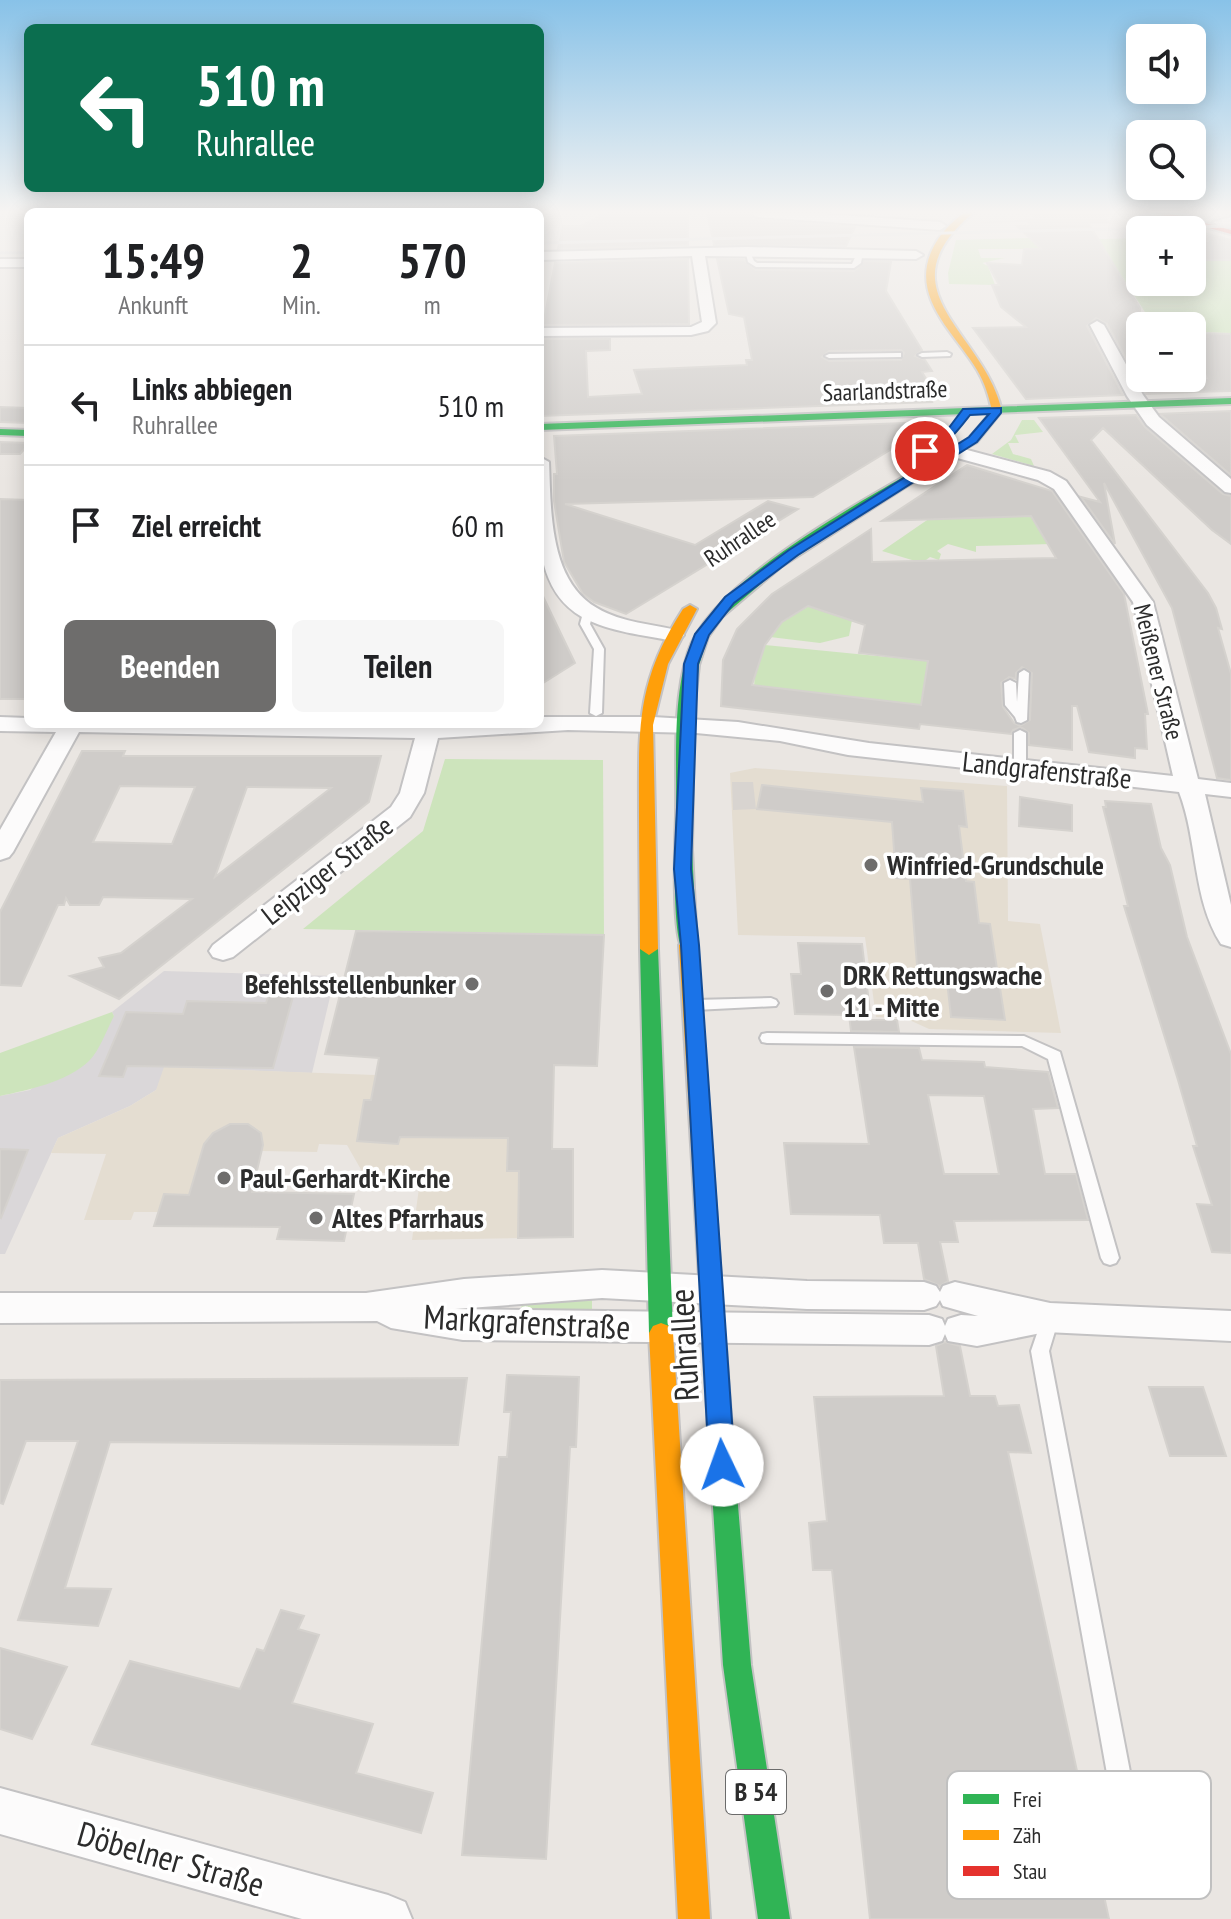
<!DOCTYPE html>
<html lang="de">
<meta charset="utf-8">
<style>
body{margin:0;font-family:"PT Sans Narrow",sans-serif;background:#f6f6f6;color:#202124;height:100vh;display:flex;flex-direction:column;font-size:30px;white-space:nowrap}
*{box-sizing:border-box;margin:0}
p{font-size:26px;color:#757577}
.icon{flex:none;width:44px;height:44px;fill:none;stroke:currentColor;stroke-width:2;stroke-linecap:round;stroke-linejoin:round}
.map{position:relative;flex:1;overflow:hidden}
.panel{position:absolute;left:24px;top:208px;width:520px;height:520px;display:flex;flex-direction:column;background:#fff;border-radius:12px;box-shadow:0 4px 20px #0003}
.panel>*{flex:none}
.banner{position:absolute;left:24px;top:24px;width:520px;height:168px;border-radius:12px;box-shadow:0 4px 20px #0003;background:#0b6e4f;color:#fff;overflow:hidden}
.tools{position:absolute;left:1126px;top:24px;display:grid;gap:16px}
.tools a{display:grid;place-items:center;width:80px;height:80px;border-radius:12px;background:#fff;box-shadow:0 4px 20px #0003;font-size:40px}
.pin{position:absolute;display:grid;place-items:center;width:68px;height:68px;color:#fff;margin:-34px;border:4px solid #fff;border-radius:50%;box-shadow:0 2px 8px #0007}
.me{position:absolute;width:88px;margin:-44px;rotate:357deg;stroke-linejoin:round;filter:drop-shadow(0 0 6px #0008)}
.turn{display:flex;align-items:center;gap:28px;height:168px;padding:0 40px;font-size:36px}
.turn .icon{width:104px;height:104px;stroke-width:2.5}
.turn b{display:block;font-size:56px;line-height:68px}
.eta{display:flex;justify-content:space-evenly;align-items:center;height:136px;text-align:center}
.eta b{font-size:48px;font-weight:700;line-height:56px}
.button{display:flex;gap:16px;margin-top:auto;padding:16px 40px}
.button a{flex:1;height:92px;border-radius:12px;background:#6e6d6c;color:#fff;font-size:32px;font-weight:700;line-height:92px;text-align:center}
.button a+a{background:#f6f6f6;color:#202124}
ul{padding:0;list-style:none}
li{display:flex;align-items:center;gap:24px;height:120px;padding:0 40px;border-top:2px solid #e0e0e0}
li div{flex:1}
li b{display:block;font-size:30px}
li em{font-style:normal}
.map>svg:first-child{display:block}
</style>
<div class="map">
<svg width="1231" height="1919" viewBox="0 0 1231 1919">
<rect width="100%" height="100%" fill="#eae6e2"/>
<path fill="#dad7d9" d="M164,971L335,976L312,1073L211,1069L156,1090L130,1106L58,1138L5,1254H0V1096L30,1090L114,1016L112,1012Z"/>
<path fill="#e4ddd1" d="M755,768L1007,786L1008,921L1040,924L1061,1033L929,1029L905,1018L876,1017L865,937L738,935L730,773Z
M164,1067L375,1075L373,1091L547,1149H573V1237L412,1240L421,1173H363L347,1145L319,1144L317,1152L262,1151L261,1133L230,1124L213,1133L204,1144L189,1195L164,1194L158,1212H134L131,1220H84L106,1154L51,1153L58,1138L130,1106L156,1090Z"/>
<path fill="#cde4bc" d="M1029,238L1032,241L1140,238V282H1192V260L1231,261V333L1192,332V326H1154L1110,258H1082L1046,249H978L981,258H1005L982,263L988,266L995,285L949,284L948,273L956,240Z
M1022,420H1034L1043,432L1015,435L1019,443H1008L1013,454L1031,459L1034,466L992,454L1011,440Z
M949,505L982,518L1034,516L1040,531H1043L1051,544L976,546V552L948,544L937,551L941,554L939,560L930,557L922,563L882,551Z
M804,605L852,620L849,636L820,643L770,637L787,616L806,608Z
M765,645L928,661L921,705L777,688L754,689L755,670Z
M445,759L603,760L604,935L303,929L423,831Z
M112,1012L114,1016C107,1029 100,1050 89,1061C67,1082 28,1090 0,1096V1053Z
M522,1300H592V1313L521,1311Z"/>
<path fill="#d8d4d0" d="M1029,213H1146L1152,214L1102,216L1111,223L1031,226L1027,222L973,223L1035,219Z
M732,782H753L756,809L733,810Z"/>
<path fill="#cfccc9" stroke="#d5d2ce" stroke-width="2" fill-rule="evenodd" d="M606,213H688V245L558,249L563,226H581Z
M707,213H748L757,220L855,227L846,246L714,245Z
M1089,224L1140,308V378H1183L1192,392L1146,394L1107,324L1096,318L1087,326L1123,395L1026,399L973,328L1026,327L1001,307L992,285H999L987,263L1022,265L1024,249H1041L1017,226Z
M1192,230L1231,240V260H1192Z
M688,259L689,324L543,325L555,263Z
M717,259L744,260L756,270L854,271L864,261L891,262L886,291L922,350L915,356L925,360L932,371L922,372L931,387H924L932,402L540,416V339H610V350L586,351L588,397L642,394L634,370L747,365L746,360H752L744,317L729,314ZM901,350L904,353L901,360L829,361L822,357L829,351Z
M1192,333L1231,334V391L1192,392V378H1207L1192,353Z
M0,407L28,408V423L0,422Z
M1231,411V475L1160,414Z
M1136,415L1145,427L1223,494L1231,496V544L1212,530L1103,428L1091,440L1208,593L1216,608L1222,629L1218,628L1231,674V780L1217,778L1172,608L1104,483L1115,544L1081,497L1100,502L1039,418Z
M905,423L913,436L813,497L565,504L695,545L768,501L798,509L626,614L594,602L583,594L564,562L554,501V474H557L554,436Z
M0,442L28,443V445L20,454H0Z
M967,465L1052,491L1124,594L1148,714H1145L1147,749L1135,748V758L1089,752L1077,706H1072V750L1029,745V733L1021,727L1013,730L1011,734L920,724L919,729L721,706L723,660L737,629L772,594L871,529L872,562L1056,558L1031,516L882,521ZM808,606L865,625L859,653L928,661L921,705L752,685L765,645L782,622ZM1022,667L1032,673L1030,720L1020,726L1014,723L1003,707L1001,683L1009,677L1016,679V673Z
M0,499L28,500V699H0Z
M540,590L575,663L540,685Z
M82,751H125L123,756H381L369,802L119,999L70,976L104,967L99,958L121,953L192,899L103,897L99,905H70L66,898L64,905H58L21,986L0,985V912ZM120,786L195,787L172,844L93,842ZM247,787L331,788L215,877Z
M762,785L923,802L921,788L963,791L967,827L959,826L966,881L974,882L979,923L990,924L1005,1020L951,1017L947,981L918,977L910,879L896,878L892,822L757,809Z
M1020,797L1072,805V831L1019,826Z
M1105,801L1151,804L1161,848L1170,865L1187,937L1231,1054V1253L1212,1252L1197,1204L1212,1205L1193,1146H1197L1178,1080L1124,906H1128L1103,807H1106Z
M356,931L604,935L597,1066L554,1065L552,1149H573V1237L518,1238L519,1171H507L508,1138L400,1137L398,1144L357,1141L364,1100H371L379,1058L325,1054Z
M798,943L862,944L871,1020H897L899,1032L851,1031L849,1015L795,1014L791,974H801Z
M272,986H296L273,1068L127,1066L123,1077L99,1076L126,1012L183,1014L187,1001L266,1003Z
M854,1047L919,1048L922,1060L984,1062L985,1067L1048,1072L1058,1108L1033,1109L1045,1174H1076L1088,1220L954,1221L958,1242H940L948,1281L940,1286L924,1279L918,1243H884L880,1215L791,1214L784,1143L869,1144ZM928,1095L984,1096L999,1174H944Z
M230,1124H248L261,1133L263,1145L252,1192L354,1194L344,1241L277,1239L280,1227L154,1226L164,1194L189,1195L204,1144L213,1133Z
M0,1149L28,1150L1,1218L0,1217Z
M945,1342L960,1346L970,1396H995L998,1406L1019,1405L1031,1453L1008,1452L1109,1919H870L832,1570H813L809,1523L827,1521L814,1397L944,1396L936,1346Z
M507,1375L579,1377L576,1447H570L546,1859L462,1855L499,1457H507L511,1412H504Z
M467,1378L458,1445L110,1442L65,1588L111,1589L98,1626L18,1620L78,1441H26L3,1504L0,1503V1380Z
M1149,1387H1203L1226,1456H1170Z
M281,1610L304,1616L298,1629L319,1635L292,1703L373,1724L356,1773L433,1793L421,1833L92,1744L130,1661L240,1689L257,1649L264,1651Z
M0,1648L67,1667L32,1739L0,1729Z"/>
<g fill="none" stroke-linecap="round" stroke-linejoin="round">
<defs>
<path id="lane" d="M745,250H749L754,261L757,263L852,264L858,251L863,252L861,263L854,268L756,267L748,262Z
M947,352L951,354L950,356L922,357L918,355L922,353Z
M898,353H901V357L829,358L825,356L829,354Z
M588,610L593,613L590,624L604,649L602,713L596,716L590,713L594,649L580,624L583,613Z
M1024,670L1029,673L1027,720L1021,723L1017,722L1015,717L1005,705L1004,683L1010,680L1016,683L1017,702L1019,673Z
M1020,730L1026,733V767L1020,771L1014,767V733Z
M771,998L776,1000L778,1003L776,1006L695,1010L688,1005L695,1000Z
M767,1033L1024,1036L1060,1052L1119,1258L1116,1263L1110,1265L1104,1263L1101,1258L1048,1059L1022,1046L767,1043L762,1042L760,1038L762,1034Z
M1050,1311L1056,1313L1059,1318L1049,1351L1141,1829L1137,1837L1129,1841L1121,1837L1117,1829L1031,1351L1044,1313Z"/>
<path id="street" d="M751,213H809L940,222L946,226L940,230L757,217Z
M1231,217V225L1219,226L1213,222Z
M747,247L916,251L923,255L916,259L705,256L716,323L708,331L691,335L540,336V328L691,327L702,322L692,256L540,260V252Z
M0,259H28V267H0Z
M1097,321L1104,325L1143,395L1159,417L1231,479V493L1225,492L1147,425L1127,396L1090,325Z
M956,447L1050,472L1066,481L1153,602L1198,779L1231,783V797L1205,794L1231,905V947L1221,944C1192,899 1198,841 1179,792L848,755L780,741L696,733L568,730L438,738L424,793L410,817L233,957L223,960L213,957L209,951L213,945L391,807L400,793L415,738L79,732L13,852L9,857L0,860V830L56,732L0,731V717L28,718V724H540V717H653L738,722L869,743L1173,776L1133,602L1054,489L1038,480L950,456L947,452L950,448Z
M540,457L549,462C551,510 549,581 597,608C622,623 653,624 680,631L684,635L680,639L673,641C644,635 609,632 582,617C527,585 540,511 540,457Z
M602,1270L807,1281L924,1282L936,1286L940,1292L943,1286L955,1282L1050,1303L1231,1311V1341L1046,1332L977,1346L948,1341L945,1334L942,1341L929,1345L463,1340L391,1328L377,1321L0,1323V1293H366L464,1279ZM602,1298L807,1309L924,1310L936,1306L940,1300L943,1306L978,1316L961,1315L948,1319L945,1326L942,1319L929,1315L455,1309Z
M0,1788L388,1895L405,1902L412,1919H302L0,1834Z"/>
<path id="fast" d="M1231,398V404L540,430V424Z
M0,429L28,430V436L0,435Z
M950,450L960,452L782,566L722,617L708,637L699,665L694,711L692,850L697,945L694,949H682C672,930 675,842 676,816C677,763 672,702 688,652C713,576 882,491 950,450Z
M649,943L658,949L673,1333L669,1340L661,1343L653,1340L649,1333L640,949Z
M721,1433L730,1436L733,1444L751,1665L790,1919H758L723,1665L709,1444L712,1436Z"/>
<path id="slow" d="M964,213H973C880,291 984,331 1002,411L977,442L954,455L950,454V450L969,438L992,411C989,397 985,383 977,370C955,333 910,298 932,250C939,235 950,223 964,213Z
M690,605L697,609L668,664L653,725L658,949L649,955L640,949C640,904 639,859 639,814C639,730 635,683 683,609Z
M688,939L697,945L733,1444L730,1452L721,1455L712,1452L709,1444L679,945Z
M661,1323L669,1326L673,1333L710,1919H678L649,1333L653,1326Z"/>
<path id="jam" d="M1155,213H1168L1231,230V234Z"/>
</defs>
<use href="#lane" stroke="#c3c2c3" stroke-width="4"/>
<use href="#street" stroke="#c3c2c3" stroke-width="4"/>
<use href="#fast" stroke="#c3c2c3" stroke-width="4"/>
<use href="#slow" stroke="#c3c2c3" stroke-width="4"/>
<use href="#jam" stroke="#c3c2c3" stroke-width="4"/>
<use href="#lane" fill="#fcfbfb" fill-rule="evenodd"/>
<use href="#street" fill="#fcfbfb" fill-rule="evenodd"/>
<use href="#fast" fill="#30b455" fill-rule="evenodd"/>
<use href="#slow" fill="#ff9f0a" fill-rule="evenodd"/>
<use href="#jam" fill="#e5322d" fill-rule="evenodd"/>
<path stroke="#dededf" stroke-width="3" d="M540,243L1231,226
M0,253H28"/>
</g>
<linearGradient id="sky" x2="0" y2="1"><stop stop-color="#88c2e8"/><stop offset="0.44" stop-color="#f6f4f2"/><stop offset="1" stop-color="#f6f4f2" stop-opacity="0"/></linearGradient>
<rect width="1231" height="482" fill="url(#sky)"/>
<path fill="#1a73e8" stroke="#114b97" stroke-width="2" d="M1001,408V413L977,442L798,555L734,603L709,635L698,664L691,869L699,945L735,1465L731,1473L722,1476L713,1473L709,1465L681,945L674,869L684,664L695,634L725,597L789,550L969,437L989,414L970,415C959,429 941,454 921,453V449L948,429L963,409Z"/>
<g fill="#6e6d6c" stroke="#fff" stroke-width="3">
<circle cx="871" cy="865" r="8"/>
<circle cx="472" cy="984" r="8"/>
<circle cx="827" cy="991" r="8"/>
<circle cx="224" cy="1178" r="8"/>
<circle cx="316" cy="1218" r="8"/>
</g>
<g text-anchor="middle" stroke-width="7" stroke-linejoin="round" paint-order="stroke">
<g font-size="24" fill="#2c2c2c" stroke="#fff">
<text transform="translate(885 391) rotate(-2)" y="8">Saarlandstraße</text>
<text transform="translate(740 539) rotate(-34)" y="8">Ruhrallee</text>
<text transform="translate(1158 672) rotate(76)" y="8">Meißener Straße</text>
</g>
<rect fill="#fff" stroke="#6b6b6b" stroke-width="2" x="726" y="1770" width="60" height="44" rx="6"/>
<g font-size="26" font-weight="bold" fill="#2c2c2c">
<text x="756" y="1801">B 54</text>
</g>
<g font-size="28" fill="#2c2c2c" stroke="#fff">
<text transform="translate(1047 770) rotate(6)" y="10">Landgrafenstraße</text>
<text transform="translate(327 870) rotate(-38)" y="10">Leipziger Straße</text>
</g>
<g font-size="28" font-weight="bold" fill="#2c2c2c" stroke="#fff" text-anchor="start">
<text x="887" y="875">Winfried-Grundschule</text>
<text x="843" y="985">DRK Rettungswache<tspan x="843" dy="32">11 - Mitte</tspan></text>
<text x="456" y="994" text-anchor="end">Befehlsstellenbunker</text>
<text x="240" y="1188">Paul-Gerhardt-Kirche</text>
<text x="332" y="1228">Altes Pfarrhaus</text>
</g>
<g font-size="34" fill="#2c2c2c" stroke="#fff">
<text transform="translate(527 1322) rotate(3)" y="12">Markgrafenstraße</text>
<text transform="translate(684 1345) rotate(-93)" y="12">Ruhrallee</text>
<text transform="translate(171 1859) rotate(16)" y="12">Döbelner Straße</text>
</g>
</g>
<rect x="947" y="1771" width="264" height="128" rx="12" fill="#fff" stroke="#c0c0c0" stroke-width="2"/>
<rect x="963" y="1794" width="36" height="10" fill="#30b455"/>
<rect x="963" y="1830" width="36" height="10" fill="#ff9f0a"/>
<rect x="963" y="1866" width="36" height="10" fill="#e5322d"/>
<g font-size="22" fill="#2c2c2c">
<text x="1013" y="1807">Frei</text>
<text x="1013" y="1843">Zäh</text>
<text x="1013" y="1879">Stau</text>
</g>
</svg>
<div class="tools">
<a><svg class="icon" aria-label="sound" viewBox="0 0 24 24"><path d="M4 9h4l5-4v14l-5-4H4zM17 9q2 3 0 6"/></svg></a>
<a><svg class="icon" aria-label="search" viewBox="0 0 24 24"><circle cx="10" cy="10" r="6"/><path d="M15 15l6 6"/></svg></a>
<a>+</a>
<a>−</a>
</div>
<div class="pin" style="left:925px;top:451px;background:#d93025"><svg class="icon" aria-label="arrive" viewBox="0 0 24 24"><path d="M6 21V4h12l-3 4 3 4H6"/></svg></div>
<svg class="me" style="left:722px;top:1465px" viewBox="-20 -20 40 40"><circle r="19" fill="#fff"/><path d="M0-13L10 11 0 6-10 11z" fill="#1a73e8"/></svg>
<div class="banner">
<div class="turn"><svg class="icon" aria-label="left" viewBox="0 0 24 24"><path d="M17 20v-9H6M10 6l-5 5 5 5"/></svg><div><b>510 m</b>Ruhrallee</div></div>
</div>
<section class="panel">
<div class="eta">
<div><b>15:49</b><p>Ankunft</p></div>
<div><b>2</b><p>Min.</p></div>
<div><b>570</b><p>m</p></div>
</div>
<ul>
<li><svg class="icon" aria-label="left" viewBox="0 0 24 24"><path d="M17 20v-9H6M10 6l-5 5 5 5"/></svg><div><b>Links abbiegen</b><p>Ruhrallee</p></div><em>510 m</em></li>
<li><svg class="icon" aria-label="arrive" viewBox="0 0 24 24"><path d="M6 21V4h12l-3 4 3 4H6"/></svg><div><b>Ziel erreicht</b></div><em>60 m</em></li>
</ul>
<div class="button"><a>Beenden</a><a>Teilen</a></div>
</section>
</div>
